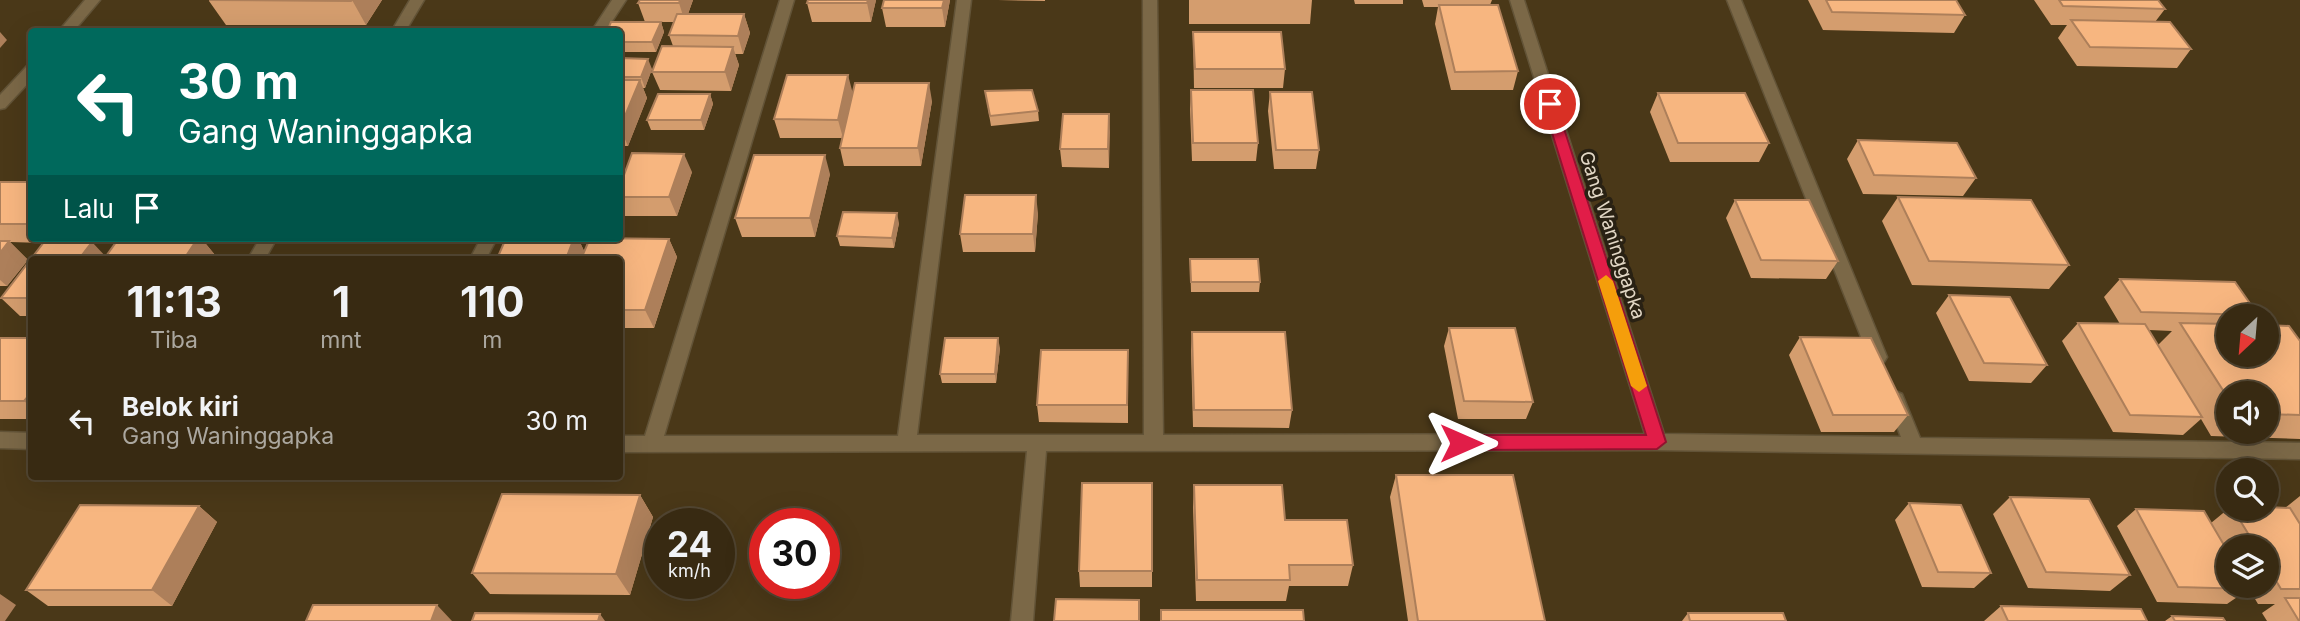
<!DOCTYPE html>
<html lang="id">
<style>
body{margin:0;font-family:Inter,sans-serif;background:#433620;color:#f1f3f6;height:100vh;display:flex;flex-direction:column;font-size:26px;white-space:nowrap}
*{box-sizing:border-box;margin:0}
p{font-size:23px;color:#aba79f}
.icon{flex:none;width:38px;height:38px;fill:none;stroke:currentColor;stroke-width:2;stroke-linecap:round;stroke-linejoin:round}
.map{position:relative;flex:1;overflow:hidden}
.side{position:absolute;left:28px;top:256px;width:595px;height:224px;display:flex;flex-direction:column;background:#382a12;border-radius:7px;box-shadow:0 7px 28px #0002,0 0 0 2px #524632}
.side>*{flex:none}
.top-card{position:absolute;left:28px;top:28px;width:595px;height:214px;border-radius:7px;box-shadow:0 7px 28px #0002,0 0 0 2px #524632;background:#00695c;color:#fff;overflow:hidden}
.needle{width:46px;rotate:206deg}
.controls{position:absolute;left:2216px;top:304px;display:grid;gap:14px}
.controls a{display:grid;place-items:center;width:63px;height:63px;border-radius:50%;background:#382a12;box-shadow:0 7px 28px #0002,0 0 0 2px #524632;font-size:35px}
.speed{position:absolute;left:644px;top:508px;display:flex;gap:14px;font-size:35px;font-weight:700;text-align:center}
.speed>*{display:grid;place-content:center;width:91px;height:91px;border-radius:50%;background:#382a12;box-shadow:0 7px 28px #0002,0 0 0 2px #524632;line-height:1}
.speed small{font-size:18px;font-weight:400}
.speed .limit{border:10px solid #d22;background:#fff;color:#111}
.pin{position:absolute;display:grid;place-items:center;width:60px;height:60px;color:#fff;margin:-30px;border:4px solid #fff;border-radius:50%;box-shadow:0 2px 7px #0007}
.me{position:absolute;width:77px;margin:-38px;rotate:90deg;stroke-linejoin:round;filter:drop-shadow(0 0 5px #0008)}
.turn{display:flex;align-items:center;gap:24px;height:147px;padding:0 35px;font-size:32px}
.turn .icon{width:91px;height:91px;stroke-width:2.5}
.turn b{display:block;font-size:49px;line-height:60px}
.then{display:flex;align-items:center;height:66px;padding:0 35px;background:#0003;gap:14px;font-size:26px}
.eta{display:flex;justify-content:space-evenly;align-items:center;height:119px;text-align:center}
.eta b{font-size:42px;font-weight:700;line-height:49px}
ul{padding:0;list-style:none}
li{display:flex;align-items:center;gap:21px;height:91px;padding:0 35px}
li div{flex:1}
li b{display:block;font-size:26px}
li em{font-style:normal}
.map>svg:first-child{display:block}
</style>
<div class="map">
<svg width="2300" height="621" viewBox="0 0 2300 621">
<rect width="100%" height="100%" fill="#4a3818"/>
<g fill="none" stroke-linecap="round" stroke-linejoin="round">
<defs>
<path id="minor" d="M85,0H100L73,32H58Z
M410,0H424L405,32H391Z
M612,0H626L605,32H591Z
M780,0H794L664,436H898L957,0H971L917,435H1144L1143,0H1157L1163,435L1645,434L1510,0H1524L1664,434L1901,437L1886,399L1888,394L1895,391L1902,394L1920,438L2300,443V459L1657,450L1046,451L1033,621H1011L1027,451L620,452V436H645Z
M1727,0H1741L1887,357L1884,362H1872L1869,357Z
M32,64V79L5,108L0,109V95L27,66Z
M260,238H277L265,259H248Z
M481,238H497L486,259H470Z
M0,432L32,433V449L0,448Z"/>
</defs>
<use href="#minor" stroke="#625337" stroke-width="3"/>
<use href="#minor" fill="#7b6847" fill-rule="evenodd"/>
</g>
<path fill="#d49d6e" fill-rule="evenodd" d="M382,0L366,25H226L209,1Z
M640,0H693L688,14H744L750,33L743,54H735L739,65L731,91L660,90L652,72L673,46L669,35L674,22H645L638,3Z
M808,0H876L871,22H812L807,3Z
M950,0L945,27H886L882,8Z
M998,0H1045V1Z
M1189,0H1312L1310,24H1189Z
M1354,0H1403V4H1355Z
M1422,0H1492L1490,5L1518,71L1513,90H1451L1435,24L1438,7H1424Z
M1808,0H1956L1965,15L1954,33L1823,30Z
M2034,0H2158L2165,9L2155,22L2191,49L2177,68L2077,66L2058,38L2067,25H2051Z
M661,22L664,32L656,52H620V32Z
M1193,32L1285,69L1283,88H1194Z
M620,58L652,69L645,88H643L647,98L628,146H620Z
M1191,90L1258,143L1256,161H1192L1190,109Z
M985,91L1038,111L1039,121L991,126Z
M1270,92L1319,150L1316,169H1274L1268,111Z
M852,93L932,101L921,166H844L840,148L842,138H780L774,119Z
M1658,93L1769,143L1759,162H1670L1650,112Z
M710,94L713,104L704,130H651L647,120Z
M1109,114V168L1062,167L1060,149Z
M1858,140L1976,178L1963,196L1863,194L1847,159Z
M692,172L677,216H624L620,206V186Z
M830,174L815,237H742L735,218Z
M0,182H32V238H58L55,242L106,257L119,238H201L215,255L212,259H32V316H20L1,298L43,243L10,242L28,260L7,286H0Z
M1898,197L2069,265L2049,289L1912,285L1882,221Z
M1735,200L1838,261L1826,279L1751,278L1726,218Z
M1038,213L1035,252H963L960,234Z
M899,223L894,248L840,246L837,236Z
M381,238H460L458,241L383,240Z
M506,238H578L584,251L669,239L677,257L654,328H620V259Z
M1190,259L1260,282L1259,292H1191Z
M2120,279L2258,315L2255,317H2228V355L2300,341V439L2211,436L2201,419L2183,435L2113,432L2062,341L2078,323L2120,324L2104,297ZM2149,330L2172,331L2158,345ZM2228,394H2266V432H2228Z
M1949,295L2047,365L2031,383L1969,381L1936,313Z
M1449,328L1533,402L1526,419H1458L1444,346Z
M1192,332L1292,410L1289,428L1193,427L1191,350Z
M1800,337L1908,415L1894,432H1821L1789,355Z
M0,338H32V419H0Z
M1000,348L996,383H942L940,374Z
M1128,350V423L1039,422L1037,405Z
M1396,475L1545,621H1408L1390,497Z
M1152,483V587H1080L1079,571Z
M1194,485L1285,520L1353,565L1348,586H1289L1286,601H1196L1193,507Z
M640,495L653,517L630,595L490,594L472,573Z
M2300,496V621H2267L2262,613L2275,604H2258L2249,589L2227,604L2157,602L2117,526L2136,509L2211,523L2228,509H2266L2285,508ZM2228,548H2266V586H2228Z
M2010,497L2130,575L2110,591L2028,588L1993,514Z
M1909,503L1991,573L1974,588L1922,587L1895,520Z
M199,506L217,522L172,606H48L26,590Z
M2001,606L2147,621H1984Z
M1688,613L1786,621H1682Z
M2172,616L2225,621H2165Z"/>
<path fill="#ad7f5a" d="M352,0H382L366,25Z
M680,0H693L685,22L679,3Z
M868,0H876L871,22L867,3Z
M944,0H950L945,27L942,8Z
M744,14L750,33L743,54L738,36Z
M661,22L664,32L656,52L652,42Z
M0,32L7,40L0,48Z
M733,47L739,65L731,91L725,72Z
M648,59L652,69L645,88L641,77Z
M848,75L853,94L843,138L838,120Z
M640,80L647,98L628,146L620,128Z
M929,83L932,101L921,166L918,148Z
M710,94L713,104L704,130L701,120Z
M1109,114L1110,132L1109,168L1108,149Z
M684,154L692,172L677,216L669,197Z
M825,155L830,174L815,237L810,218Z
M1036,195L1038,213L1035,252L1033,234Z
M897,213L899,223L894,248L892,238Z
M50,238H58L54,243Z
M198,238H201L215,255L212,259H184Z
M574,238H578L585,253L582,259H566Z
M669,239L677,257L654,328L645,310Z
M9,241L28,260L7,286L0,280V253Z
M92,242L108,259H79Z
M998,338L1000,348L996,383L995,374Z
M32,391V408L24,401Z
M640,495L653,517L630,595L616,574Z
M199,506L217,522L172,606L152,590Z
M0,594L16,605L5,621H0Z
M437,605L452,621H431Z
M600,614L605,621H598Z"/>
<path fill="#f7b680" stroke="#ad7f5a" stroke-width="2" d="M209,0H352L351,1Z
M640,0H680L679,3H638Z
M808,0H868L867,3H807Z
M884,0H944L942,8H882Z
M1826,0H1956L1965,15L1832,12Z
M2059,0H2158L2165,9L2063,6Z
M1439,5H1498L1518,71L1455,72Z
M677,14H744L738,36L669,35Z
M2071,20L2170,22L2191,49L2090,47Z
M611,22H661L652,42H620V32H607Z
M1193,32H1281L1285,69H1195Z
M662,46L733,47L725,72H652Z
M620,58L648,59L641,77H620Z
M787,75H848L838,120L774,119Z
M620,80H640L620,128Z
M855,83H929L918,148H840Z
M1032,90L1038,111L990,116L985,91Z
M1191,90H1253L1258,143H1193Z
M1270,92H1312L1319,150H1276Z
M1658,93H1745L1769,143H1678Z
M658,94H710L701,120H647Z
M1063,114H1109L1108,149H1060Z
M1858,140L1957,143L1976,178L1874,175Z
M632,153L684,154L669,197H620V186Z
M754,155H825L810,218H735Z
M0,182H32V224H0Z
M965,195H1036L1033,234H960Z
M1898,197L2031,200L2069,265L1929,261Z
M1735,200H1809L1838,261L1761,260Z
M843,212L897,213L892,238L837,236Z
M119,238H198L184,259H104Z
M506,238H574L566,259H497Z
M590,238L669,239L645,310H620V259H581Z
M0,241H9L0,253Z
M44,242H92L79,259H32V298H1Z
M1190,259H1258L1260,282H1191Z
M2120,279L2235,282L2258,315L2141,312Z
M1949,295L2010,297L2047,365L1984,363Z
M2078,323L2145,324L2202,417L2130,415Z
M2180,323L2228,324V355H2266V325L2289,326L2300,341V415L2266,414V394H2228V398Z
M1449,328H1515L1533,402L1464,401Z
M1192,332H1285L1292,410H1194Z
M1800,337L1871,338L1908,415H1833Z
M0,338H32V391L24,401H0Z
M945,338H998L995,374H940Z
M1041,350H1128L1127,405H1037Z
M1396,475H1513L1545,621H1418Z
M1082,483H1152V571H1079Z
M1194,485H1282L1285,520H1347L1353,565H1289L1290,580H1197Z
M502,494L640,495L616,574L472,573Z
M2010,497L2089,499L2130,575L2046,572Z
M1909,503L1961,505L1991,573L1938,572Z
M80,505L199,506L152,590H26Z
M2266,507L2290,508L2300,524V589H2281L2266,564V548H2257L2233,509H2266Z
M2136,509L2204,511L2228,552V586H2248L2249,589L2178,587Z
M2285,598H2300V621H2299Z
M1056,599L1139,600V621H1054Z
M313,605H437L431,621H306Z
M2001,606L2141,609L2147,621H2008Z
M1161,610H1303L1304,621H1161Z
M475,613L600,614L598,621H472Z
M1688,613H1783L1786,621H1690Z
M2172,616L2223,618L2225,621H2175Z"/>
<path fill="#e11d48" stroke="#92132f" stroke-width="2" d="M1550,100L1556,104L1666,442L1657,449L1461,450L1453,443L1461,435H1646L1543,104Z"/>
<path fill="#f59e0b" d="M1606,275L1613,281L1647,386L1639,392L1631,386L1598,281Z"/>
<g text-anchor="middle" stroke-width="7" stroke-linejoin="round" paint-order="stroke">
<g font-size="19" fill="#e2d7c5" stroke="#292113">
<text transform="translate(1613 235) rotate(72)" y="7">Gang Waninggapka</text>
</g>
</g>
</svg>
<div class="controls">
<a><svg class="needle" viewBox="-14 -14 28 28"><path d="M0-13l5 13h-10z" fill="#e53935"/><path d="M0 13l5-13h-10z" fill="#aba79f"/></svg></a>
<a><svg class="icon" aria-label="sound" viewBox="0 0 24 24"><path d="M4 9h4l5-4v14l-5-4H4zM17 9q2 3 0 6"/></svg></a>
<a><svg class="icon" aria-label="search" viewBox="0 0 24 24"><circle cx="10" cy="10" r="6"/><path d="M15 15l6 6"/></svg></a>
<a><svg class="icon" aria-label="layers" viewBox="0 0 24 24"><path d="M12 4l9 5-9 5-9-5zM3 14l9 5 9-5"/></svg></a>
</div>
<div class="speed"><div>24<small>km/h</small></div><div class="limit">30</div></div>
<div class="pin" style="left:1550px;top:104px;background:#d93025"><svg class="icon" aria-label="arrive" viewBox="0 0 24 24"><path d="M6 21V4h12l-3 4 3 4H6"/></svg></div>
<svg class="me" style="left:1461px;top:443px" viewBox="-20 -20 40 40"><path d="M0-17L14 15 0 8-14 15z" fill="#e11d48" stroke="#fff" stroke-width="4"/></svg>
<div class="top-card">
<div class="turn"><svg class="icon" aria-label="left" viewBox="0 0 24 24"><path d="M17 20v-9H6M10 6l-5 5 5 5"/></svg><div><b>30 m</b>Gang Waninggapka</div></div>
<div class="then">Lalu<svg class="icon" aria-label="arrive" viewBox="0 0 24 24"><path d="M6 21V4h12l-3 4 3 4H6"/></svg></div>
</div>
<section class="side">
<div class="eta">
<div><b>11:13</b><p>Tiba</p></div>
<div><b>1</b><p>mnt</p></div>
<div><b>110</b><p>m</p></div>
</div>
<ul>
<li><svg class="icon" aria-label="left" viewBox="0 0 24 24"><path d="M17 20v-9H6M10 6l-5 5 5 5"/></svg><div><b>Belok kiri</b><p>Gang Waninggapka</p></div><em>30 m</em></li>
</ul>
</section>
</div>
